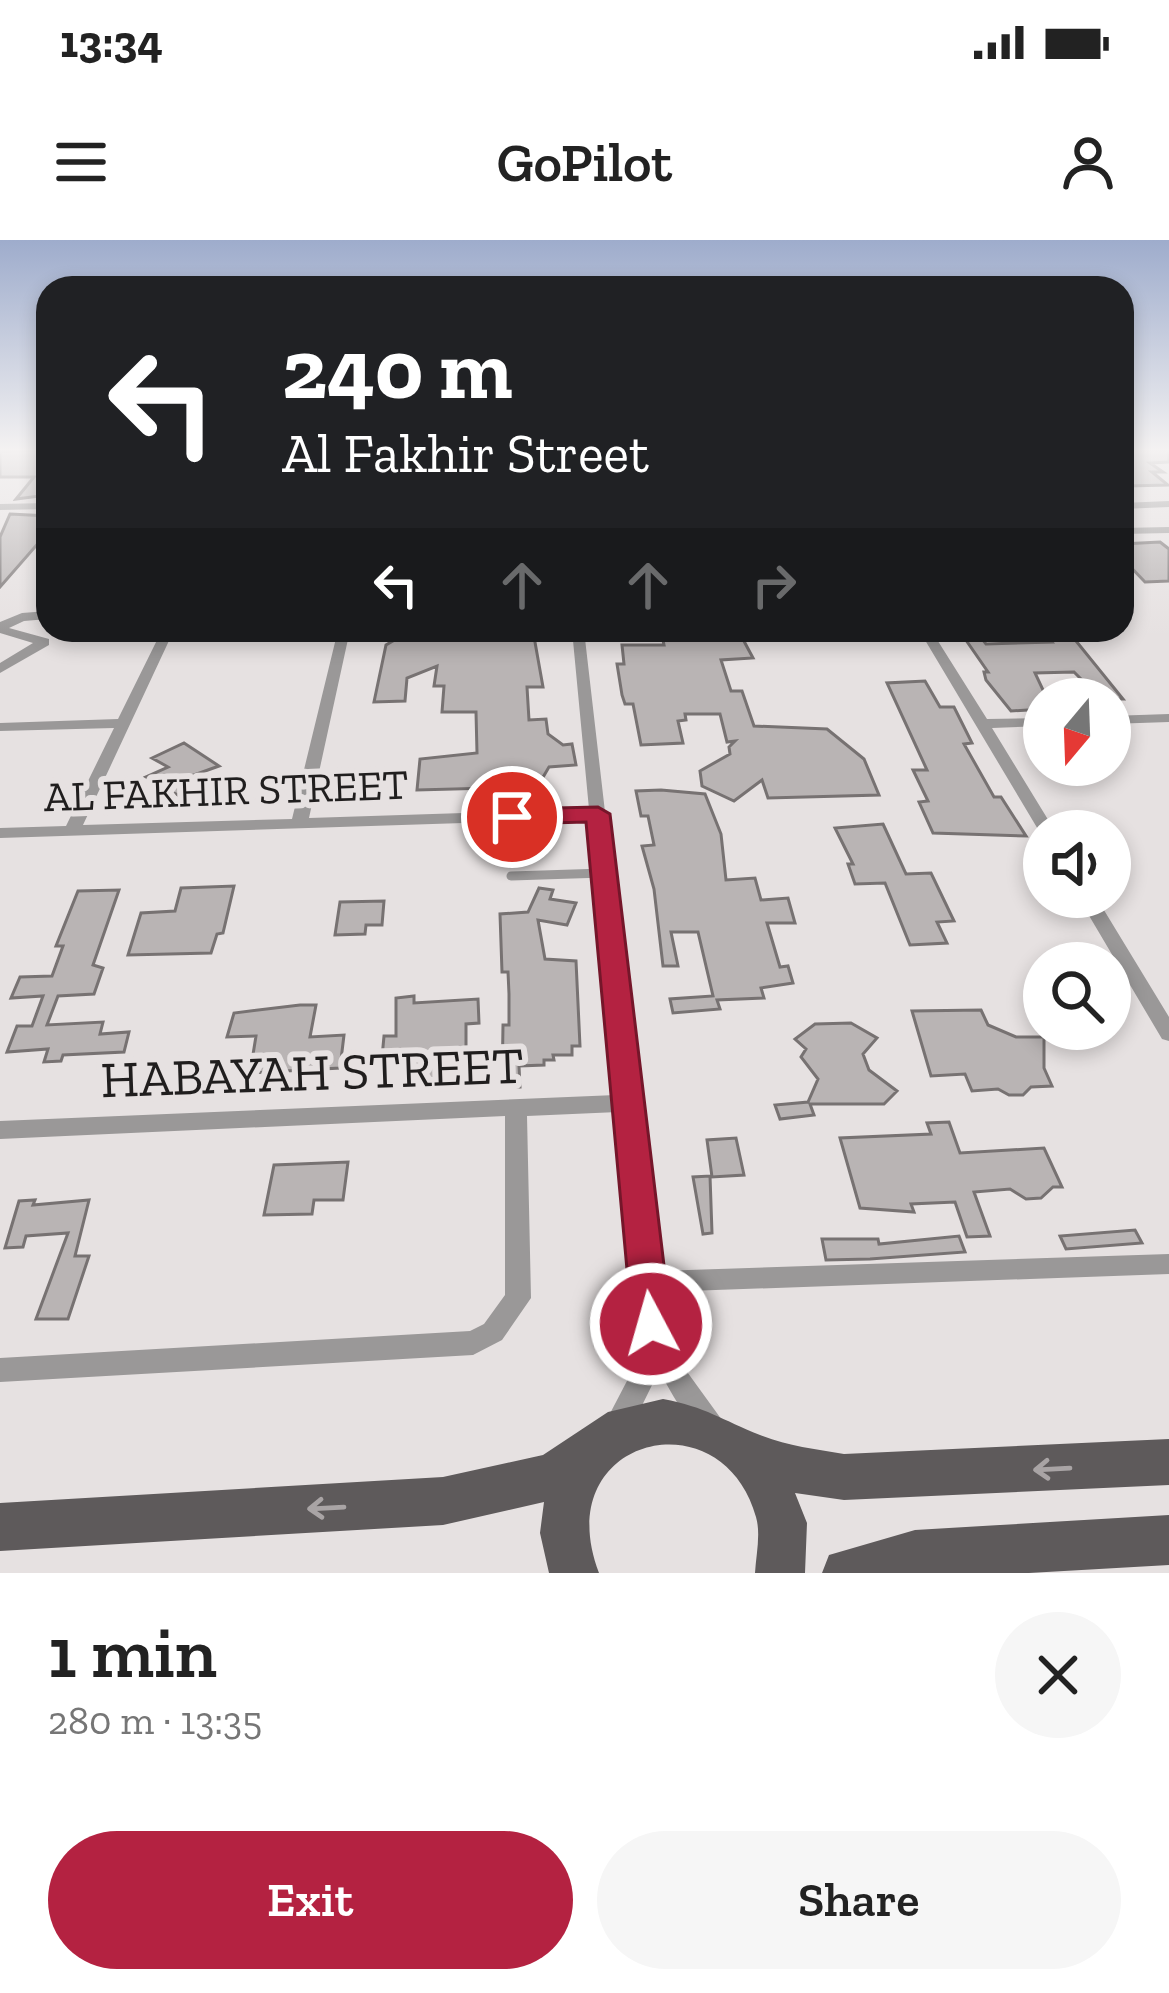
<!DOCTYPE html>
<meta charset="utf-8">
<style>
body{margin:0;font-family:"Zilla Slab",serif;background:#f6f6f6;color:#222;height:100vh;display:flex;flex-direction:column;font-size:45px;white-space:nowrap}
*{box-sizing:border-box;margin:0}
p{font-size:39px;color:#767676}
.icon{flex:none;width:66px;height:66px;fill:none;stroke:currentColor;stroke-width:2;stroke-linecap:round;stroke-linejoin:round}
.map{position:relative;height:1333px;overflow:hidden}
.side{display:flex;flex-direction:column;background:#fff;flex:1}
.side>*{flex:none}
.banner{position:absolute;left:36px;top:36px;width:1098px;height:366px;border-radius:36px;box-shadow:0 6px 18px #0003;background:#202124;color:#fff;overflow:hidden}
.needle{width:78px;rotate:199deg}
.fabs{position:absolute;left:1023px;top:438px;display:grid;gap:24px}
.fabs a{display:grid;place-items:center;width:108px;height:108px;border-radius:50%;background:#fff;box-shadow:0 6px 18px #0003;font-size:60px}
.pin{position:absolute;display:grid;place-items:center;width:102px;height:102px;color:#fff;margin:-51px;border:6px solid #fff;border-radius:50%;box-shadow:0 3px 12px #0007}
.me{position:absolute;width:132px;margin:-66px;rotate:354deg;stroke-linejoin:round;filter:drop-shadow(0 0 9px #0008)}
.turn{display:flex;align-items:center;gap:42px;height:252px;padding:0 48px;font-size:54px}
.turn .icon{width:156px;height:156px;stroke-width:2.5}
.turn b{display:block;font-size:84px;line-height:102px}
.lanes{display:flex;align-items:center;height:114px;padding:0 48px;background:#0003;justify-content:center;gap:60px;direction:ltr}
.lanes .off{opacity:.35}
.round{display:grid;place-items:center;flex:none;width:126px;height:126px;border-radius:63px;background:#f6f6f6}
.head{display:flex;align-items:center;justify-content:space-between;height:204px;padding:0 48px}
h1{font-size:72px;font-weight:600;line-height:90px}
.cta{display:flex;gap:24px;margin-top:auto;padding:24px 48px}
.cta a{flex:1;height:138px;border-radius:72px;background:#b42241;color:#fff;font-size:48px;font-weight:600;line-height:138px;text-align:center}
.cta a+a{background:#f6f6f6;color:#222}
.status{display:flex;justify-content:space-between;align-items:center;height:84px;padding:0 60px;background:#fff;direction:ltr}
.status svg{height:33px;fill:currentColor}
header{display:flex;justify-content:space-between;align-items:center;height:156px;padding:0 48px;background:#fff;font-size:54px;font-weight:600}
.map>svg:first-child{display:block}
</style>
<div class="status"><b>13:34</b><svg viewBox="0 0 49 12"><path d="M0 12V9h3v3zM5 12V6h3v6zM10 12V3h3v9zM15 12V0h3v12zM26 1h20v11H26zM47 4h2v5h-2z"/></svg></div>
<header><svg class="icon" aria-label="menu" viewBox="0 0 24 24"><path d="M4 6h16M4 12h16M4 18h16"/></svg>GoPilot<svg class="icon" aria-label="person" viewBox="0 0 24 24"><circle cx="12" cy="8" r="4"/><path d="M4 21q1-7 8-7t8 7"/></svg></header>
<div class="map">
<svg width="1169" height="1333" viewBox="0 0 1169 1333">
<rect width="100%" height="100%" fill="#e6e1e1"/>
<path fill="#b9b4b4" stroke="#777272" stroke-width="3" d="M1122,209H1169V222L1150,223L1163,232H1152L1168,245L1127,246L1122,242Z
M48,210V255L16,259L34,237H0V211Z
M10,274L48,276V292L0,347V297Z
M1160,302L1169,309V341L1145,342L1122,318V304Z
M484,390L533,391L543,447H527L529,480L546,479L548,494L563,505L572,504L576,525L549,527L539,544L530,547L417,550L420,519L477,513L476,472H442L444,446H434L437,426L407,438L405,461L374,462L386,405L405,394L485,398Z
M738,390L753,418L721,420L731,451H742L754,486L827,489L864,519L879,555L768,558L762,540L734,561L702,546L700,531L730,514L729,507L735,501L727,502L720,474H685L686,480L678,481L683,503L641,505L633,464H625L622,455L617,424H624L622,405H664L661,391Z
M959,390H975L986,404L1052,402L1044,392L1068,391L1123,459H1101L1074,432L1035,433L1044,452V469L1011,471L986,440L984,432H988Z
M925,441L940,467H954L972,503L964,504L994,557H1001L1026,596L933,593L919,562L928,561L913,530H927L887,443Z
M184,503L219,526L191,536L213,544L183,558L146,537L168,527L152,518Z
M661,550L705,554L721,594L726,640L755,638L761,660L788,658L795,683H767L780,727L788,726L793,743L761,748L764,758L717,760L720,769L673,773L670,759L713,756L698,692H671L678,726H663L654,649L642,606L654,605L648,576H641L636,551Z
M883,584L906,634L931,633L954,681L937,682L947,703L910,705L885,643L855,644L848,624H853L835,588Z
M234,646L223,693L217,694L211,713L128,715L141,673L175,671L181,648Z
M539,648L553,650L550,659L576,663L567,685L538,680L545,719L576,721L580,806H572V815H553L554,820H544V825L519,826L520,847H502L503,785H509V754L508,732H502L500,674L528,672Z
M119,650L93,725L103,728L94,754L58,756L47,785L103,782L100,794L129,792L124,812L63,815L61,821L44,822L48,809L7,812L17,786H32L43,756L11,758L20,737L52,736L63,706H56L78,651Z
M384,661L382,685H366L365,694L335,695L340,662Z
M414,756V763L478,759L479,783L466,784V826L437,828V838L412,840V826L381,828L384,796H396V758Z
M300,765H316L310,797L344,795L340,828L250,833L256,796L227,797L234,773Z
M981,770L988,785L1016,797H1044V828L1052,846L1031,847L1023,855H1009L998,849L972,851L965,834L931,836L912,771Z
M851,783L877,798L863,814L869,830L897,851L884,864H810L814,875L780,879L775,865L808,862L818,839L801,817L806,809L795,799L815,784Z
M949,882L960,913L1044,908L1062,947H1053L1041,958L1026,959L1010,949L974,952L990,996L967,997L955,962L911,964L914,972L860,968L840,898L931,894L927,883Z
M736,898L744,935L712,937L707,900Z
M348,922L343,960H314L312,974L264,975L274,925Z
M710,936L712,993L703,994L693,937Z
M35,960L33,965L89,960L75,1016H89L68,1079H36L68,993L26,996L23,1007L5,1008L19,961Z
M1135,990L1142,1003L1066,1009L1060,996Z
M959,996L965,1012L870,1019L826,1020L822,999H878L879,1004Z"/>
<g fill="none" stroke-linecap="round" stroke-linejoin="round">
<path stroke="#9a9898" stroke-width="9" d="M511,636L604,633"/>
<path fill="#9a9898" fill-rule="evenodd" d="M1169,261V267L1122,269V263Z
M48,263V269L0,270V264Z
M1169,287V293L1122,294V288Z
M48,371V379L24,381L9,388L49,399V405L0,433V423L33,403L0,393V382L22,373Z
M162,390H174L83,585L292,579L338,390H350L309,578L589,569L572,390H584L658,1031L1169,1014V1034L660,1052L664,1083L685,1129L727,1187L723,1196L713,1200C691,1191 667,1147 657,1125L654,1141L628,1194L618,1198L608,1194L604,1185L628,1139L638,1084L618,872L527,876L531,1058L502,1100L473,1115L0,1142V1118L470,1091L484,1084L505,1055V876L0,899V881L616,855L590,579L0,598V588L66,586L114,488L0,491V483L118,479Z
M919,390H931L987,479L1044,478V486L992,488L1055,591H1044V595L1039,591Z
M1169,474V482L1110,484V476Z
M1078,657H1096L1169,777V801L1162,799Z"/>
<path fill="#5e5a5b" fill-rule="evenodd" d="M663,1159C706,1167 722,1180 760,1195C787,1206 815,1209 844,1214L1169,1199V1245L844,1260L795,1253L807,1283L805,1333H755C756,1315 761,1294 756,1277C722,1154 547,1197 599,1333H549L540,1293L544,1262L443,1285L0,1311V1263L443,1237L543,1215L608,1172Z
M1169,1275V1325L1029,1333H822L829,1315L915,1290Z"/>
</g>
<defs><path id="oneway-shaft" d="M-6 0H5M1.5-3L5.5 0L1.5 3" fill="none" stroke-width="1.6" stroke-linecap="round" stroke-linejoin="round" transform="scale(3)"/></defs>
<g stroke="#a9a4a5">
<use href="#oneway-shaft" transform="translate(1052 1229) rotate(177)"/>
<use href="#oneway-shaft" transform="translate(326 1268) rotate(177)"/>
</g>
<linearGradient id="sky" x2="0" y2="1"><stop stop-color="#9eaccc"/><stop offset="0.53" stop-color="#f4f2f2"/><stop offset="1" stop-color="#f4f2f2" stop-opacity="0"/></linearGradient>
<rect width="1169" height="396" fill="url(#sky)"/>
<path fill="#b42241" stroke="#75162a" stroke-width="3" d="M598,567L610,574L671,1084L665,1096L651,1101L638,1096L632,1084L586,582L512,584L500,577L512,569Z"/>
<g text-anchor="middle" stroke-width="12" stroke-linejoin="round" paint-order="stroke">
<g font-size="42" fill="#201e1e" stroke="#e6e1e1">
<text transform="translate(226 550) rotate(-2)" y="15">AL FAKHIR STREET</text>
</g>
<g font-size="51" fill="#201e1e" stroke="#e6e1e1">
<text transform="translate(312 832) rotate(-2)" y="18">HABAYAH STREET</text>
</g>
</g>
</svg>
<div class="fabs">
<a><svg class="needle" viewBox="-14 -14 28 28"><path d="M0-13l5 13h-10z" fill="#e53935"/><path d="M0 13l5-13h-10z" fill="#767676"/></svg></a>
<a><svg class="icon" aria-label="sound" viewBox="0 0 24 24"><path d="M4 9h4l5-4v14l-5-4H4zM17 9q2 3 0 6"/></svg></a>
<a><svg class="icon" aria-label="search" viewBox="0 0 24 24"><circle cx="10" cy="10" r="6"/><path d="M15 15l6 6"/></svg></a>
</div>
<div class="pin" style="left:512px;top:577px;background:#d93025"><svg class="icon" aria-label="arrive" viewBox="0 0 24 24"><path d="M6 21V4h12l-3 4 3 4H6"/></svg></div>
<svg class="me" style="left:651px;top:1084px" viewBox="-20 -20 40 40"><circle r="17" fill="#b42241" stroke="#fff" stroke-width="3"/><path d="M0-11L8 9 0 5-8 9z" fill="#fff"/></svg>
<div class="banner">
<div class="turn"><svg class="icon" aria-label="left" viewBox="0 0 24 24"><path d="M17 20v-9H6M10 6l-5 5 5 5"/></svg><div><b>240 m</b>Al Fakhir Street</div></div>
<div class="lanes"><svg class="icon" aria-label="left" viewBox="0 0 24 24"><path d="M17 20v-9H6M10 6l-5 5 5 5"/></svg><svg class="icon off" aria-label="ahead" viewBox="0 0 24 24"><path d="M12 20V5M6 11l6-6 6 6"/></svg><svg class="icon off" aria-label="ahead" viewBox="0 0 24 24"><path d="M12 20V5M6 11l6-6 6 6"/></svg><svg class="icon off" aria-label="right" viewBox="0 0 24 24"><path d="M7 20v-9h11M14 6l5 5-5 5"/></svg></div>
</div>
</div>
<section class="side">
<div class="head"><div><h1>1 min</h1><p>280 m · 13:35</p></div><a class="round"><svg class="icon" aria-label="close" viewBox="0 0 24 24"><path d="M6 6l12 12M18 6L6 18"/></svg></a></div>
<div class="cta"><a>Exit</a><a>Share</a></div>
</section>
